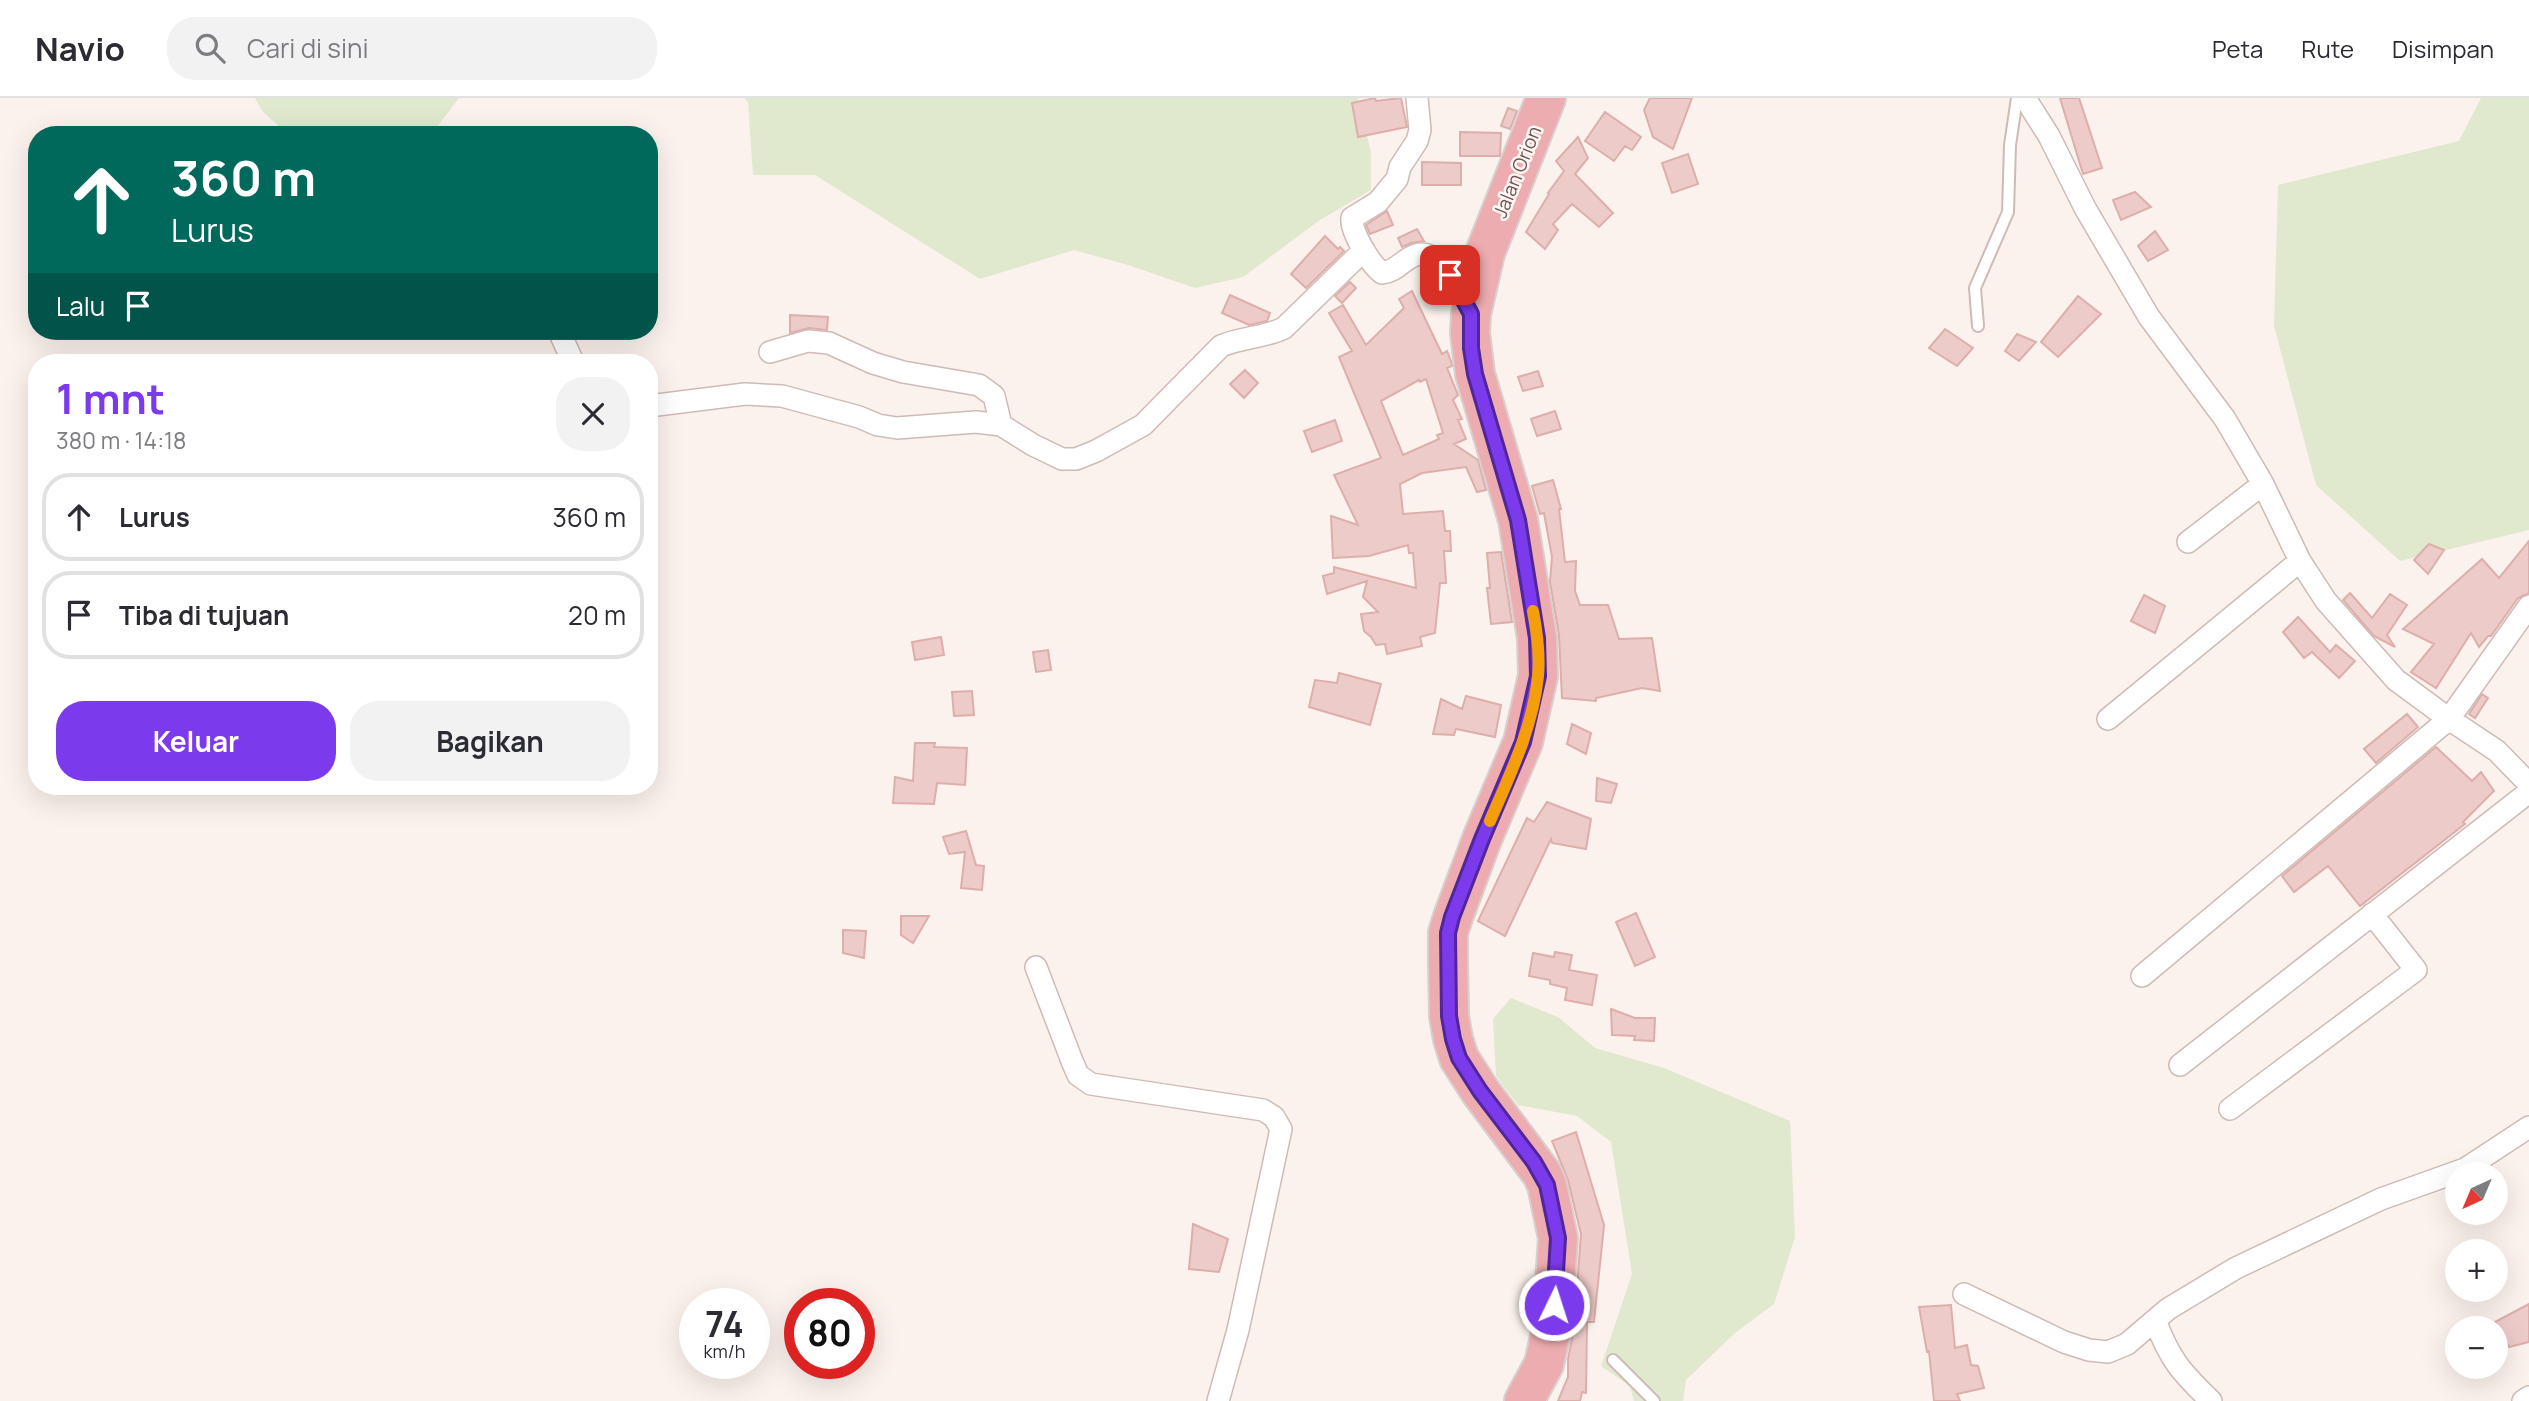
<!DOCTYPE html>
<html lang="id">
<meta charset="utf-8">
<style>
body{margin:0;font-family:Manrope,sans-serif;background:#f2f2f3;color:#2b2b33;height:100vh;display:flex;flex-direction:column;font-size:26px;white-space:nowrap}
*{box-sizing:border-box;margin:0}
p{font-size:23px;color:#7c7c81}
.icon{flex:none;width:38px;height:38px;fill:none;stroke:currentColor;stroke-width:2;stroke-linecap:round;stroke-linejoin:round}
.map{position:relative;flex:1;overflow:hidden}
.details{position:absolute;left:28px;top:256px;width:630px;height:441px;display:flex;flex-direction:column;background:#fff;border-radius:28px;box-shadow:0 7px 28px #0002}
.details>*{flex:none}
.top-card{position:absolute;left:28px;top:28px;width:630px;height:214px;border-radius:28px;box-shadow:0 7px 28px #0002;background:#00695c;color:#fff;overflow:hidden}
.needle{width:46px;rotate:224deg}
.fabs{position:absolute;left:2445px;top:1064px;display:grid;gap:14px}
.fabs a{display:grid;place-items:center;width:63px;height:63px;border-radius:50%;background:#fff;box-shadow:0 7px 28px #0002;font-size:35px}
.speed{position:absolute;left:679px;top:1190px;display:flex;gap:14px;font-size:35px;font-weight:700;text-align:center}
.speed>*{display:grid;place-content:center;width:91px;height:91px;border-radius:50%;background:#fff;box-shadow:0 7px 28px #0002;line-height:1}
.speed small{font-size:18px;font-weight:400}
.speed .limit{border:10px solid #d22;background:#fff;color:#111}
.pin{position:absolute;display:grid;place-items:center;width:60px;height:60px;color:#fff;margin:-30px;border-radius:14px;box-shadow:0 4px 10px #0006}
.me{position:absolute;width:77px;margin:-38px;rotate:4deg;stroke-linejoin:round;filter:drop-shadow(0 0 5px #0008)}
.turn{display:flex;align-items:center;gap:24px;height:147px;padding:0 28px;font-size:32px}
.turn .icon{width:91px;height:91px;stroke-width:2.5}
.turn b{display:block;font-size:49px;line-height:60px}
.then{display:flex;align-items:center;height:66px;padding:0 28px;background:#0003;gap:14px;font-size:26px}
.round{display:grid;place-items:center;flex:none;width:74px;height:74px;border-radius:28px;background:#f2f2f3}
.head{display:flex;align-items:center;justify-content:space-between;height:119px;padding:0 28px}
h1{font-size:42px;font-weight:700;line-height:52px;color:#7c3aed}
.button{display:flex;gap:14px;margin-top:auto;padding:14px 28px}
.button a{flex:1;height:80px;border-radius:28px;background:#7c3aed;color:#fff;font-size:28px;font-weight:700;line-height:80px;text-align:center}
.button a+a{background:#f2f2f3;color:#2b2b33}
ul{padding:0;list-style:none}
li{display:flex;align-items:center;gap:21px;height:88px;margin:0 14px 10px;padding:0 14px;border:4px solid #e1e1e2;border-radius:28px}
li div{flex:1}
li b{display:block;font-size:26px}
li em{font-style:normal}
header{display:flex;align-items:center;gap:42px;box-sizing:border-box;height:98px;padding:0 35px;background:#fff;border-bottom:2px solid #e1e1e2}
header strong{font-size:33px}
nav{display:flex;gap:38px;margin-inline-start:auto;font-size:24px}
.search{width:490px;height:63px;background:#f2f2f3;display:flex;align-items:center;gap:18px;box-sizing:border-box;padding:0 24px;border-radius:28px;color:#7c7c81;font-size:26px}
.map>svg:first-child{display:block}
</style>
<header>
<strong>Navio</strong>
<div class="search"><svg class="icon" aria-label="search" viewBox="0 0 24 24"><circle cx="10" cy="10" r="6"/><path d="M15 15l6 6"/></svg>Cari di sini</div>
<nav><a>Peta</a><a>Rute</a><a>Disimpan</a></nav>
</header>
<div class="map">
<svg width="2529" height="1303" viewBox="0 0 2529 1303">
<rect width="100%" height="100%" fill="#fbf2ed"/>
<path fill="#e0e8cd" d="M255,0H459L431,37H289L262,13Z
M744,0H1358L1371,55V92L1320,122L1243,179L1195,190L1128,167L1074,152L980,181L815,77H753L748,4Z
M2481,0H2529V432L2400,463L2316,387L2274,228L2278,87L2459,43Z
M1511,900L1558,919L1595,950L1664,970L1790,1023L1795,1139L1774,1206L1735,1235L1686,1282L1683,1303H1634L1630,1288L1601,1268L1632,1176L1611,1044L1577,1018L1518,1007L1496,978L1493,921Z"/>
<path fill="#edcbc8" stroke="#deaeaa" stroke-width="2" fill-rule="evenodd" d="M1375,0L1376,3L1401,0L1407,29L1358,39L1352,5Z
M1650,0H1692L1673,51L1653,39L1644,12Z
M2060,0H2079L2102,70L2083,76Z
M1508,10L1517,13L1510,31L1501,28Z
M1605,14L1641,39L1632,52L1625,48L1614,63L1585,43Z
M1460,34L1501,35L1500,58H1460Z
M1578,39L1588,60L1575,76L1613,115L1599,129L1572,106L1553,126L1558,132L1545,151L1526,134L1549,96L1548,95L1564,73L1556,63Z
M1688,56L1698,86L1672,95L1662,65Z
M1422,64L1461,65V87H1422Z
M2135,94L2151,109L2121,122L2113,102Z
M1387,113L1393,127L1370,136L1366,127Z
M1417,131L1424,143L1411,145L1402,149L1398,140Z
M2155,133L2168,152L2148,163L2138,148Z
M1325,138L1338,151L1340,149L1344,153L1306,190L1291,176Z
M1350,184L1356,190L1342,205L1335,198Z
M1412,193L1442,256L1447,253L1451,263L1452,268L1447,270L1458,297L1453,302L1462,321L1458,322L1466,341L1454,346L1478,362L1486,392L1477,394L1466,369L1422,375L1400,386L1403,416L1443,413L1445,433H1450L1451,453H1444L1446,485H1440L1435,535L1420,539L1422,548L1387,556L1385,546L1376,547L1371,539L1364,533L1361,516L1378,514L1363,499L1367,483L1327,496L1323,478L1334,475V469L1416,490L1413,455H1409L1408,447L1369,458L1333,460L1331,418L1358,427L1334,377L1381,360L1339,259L1352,253L1329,215L1343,207L1366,247L1404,210L1399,201ZM1426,281L1443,335L1437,337L1439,341L1403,357L1381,303L1419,282L1420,284Z
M1230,197L1270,215L1267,223L1249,227L1222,215Z
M2078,198L2101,216L2058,259L2041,244Z
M790,217L828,219L827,232L809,230L790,235Z
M1945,231L1973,250L1957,268L1929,250Z
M2017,236L2036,244L2019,263L2005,253Z
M1245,272L1258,285L1244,300L1230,286Z
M1538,273L1543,288L1523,293L1518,279Z
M1555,313L1561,331L1537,338L1531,321Z
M1335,322L1342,343L1312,354L1304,333Z
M1553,382L1561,411H1559L1565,464L1576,463L1575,493L1580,507H1608L1619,541L1652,540L1660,593L1642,590L1596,600V603L1562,600L1559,537L1550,484L1552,459L1544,415L1540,416L1532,388Z
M2529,443V495L2518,500L2491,538H2488L2479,549L2471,535L2436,590L2411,574L2434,546L2403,531L2482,461L2499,480Z
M2429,446L2444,452L2428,476L2414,462Z
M1501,454L1512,524L1491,526L1487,490H1490L1487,455Z
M2350,495L2372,520L2390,496L2407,507L2387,537L2395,549L2374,538L2343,502Z
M2144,497L2165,508L2155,535L2131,523Z
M2298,519L2330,554L2336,547L2355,563L2339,580L2312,554L2304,560L2283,534Z
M941,539L944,557L915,562L912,544Z
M1048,552L1051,572L1036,574L1033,554Z
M1339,575L1381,586L1370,627L1309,609L1315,582L1337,585Z
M972,593L974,617L954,618L952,594Z
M2482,596L2488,600L2475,620L2469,616Z
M1466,598L1501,607L1495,639L1456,631L1454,637L1433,636L1441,601L1462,611Z
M2407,616L2418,629L2376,665L2364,651Z
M1572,626L1591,635L1586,656L1567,646Z
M915,645H935L934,649L967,650L965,687L937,685L934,706L893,705L895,679L913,683Z
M2436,649L2472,683L2481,674L2494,693L2463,724L2465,726L2360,808L2328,768L2294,794L2282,778Z
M1597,680L1617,686L1611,705L1596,703Z
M1547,704L1591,721L1586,751L1552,745L1551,741L1505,838L1478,823L1527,720L1534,724Z
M966,733L976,767L984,768L982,792L961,790L965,754L949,756L943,739Z
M1636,815L1655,859L1635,868L1616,824Z
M901,818H929L913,845L901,837Z
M843,832L866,833L864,860L843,855Z
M1555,854L1572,857L1569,872L1597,877L1592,907L1565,902L1567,890L1550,886V882L1529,878L1533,855L1554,859Z
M1611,911L1635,920H1655L1654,943L1634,942L1635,938L1612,937Z
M1576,1034L1604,1127L1594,1224H1587L1586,1295L1582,1294L1580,1303H1558L1568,1279V1261L1574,1231L1581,1136L1568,1082L1552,1043Z
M1193,1126L1228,1141L1219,1174L1189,1171Z
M2529,1206V1244L2509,1249L2495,1224Z
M1951,1207L1955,1250L1967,1247L1971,1267L1978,1268L1984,1290L1957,1296L1960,1303H1934L1929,1253L1927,1254L1919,1209Z"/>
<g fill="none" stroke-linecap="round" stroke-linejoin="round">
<defs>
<path id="lane" d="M1978,228L1975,190L2008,114L2010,47L2017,0
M1613,1262L1654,1303"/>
<path id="street" d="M1417,0L1420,32L1417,43L1400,69L1397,81L1378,104L1352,120C1350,133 1371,167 1382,175C1396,174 1403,161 1416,157C1441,149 1462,198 1470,214
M2025,0L2049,38L2085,110L2149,219L2225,321L2263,386L2300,463L2326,503L2396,582L2449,621L2497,653L2529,686
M559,233L573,264
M770,254L808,243L829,245L873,265L903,274L979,287L994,298L1001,327
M649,308L745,296L782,298L859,319L878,327L897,330L976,324L1001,327L1033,347L1062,361H1076L1096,353L1143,327L1221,248C1241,239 1264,240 1284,230L1364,152
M2188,444L2263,386
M2108,621L2300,463
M1036,869L1072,963L1078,977L1091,986L1263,1012L1274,1019L1281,1031L1238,1232L1218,1303
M2142,878L2449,621L2529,508
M2180,967L2529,694
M2230,1011L2416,872L2372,816
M1964,1196L2064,1244L2089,1252L2108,1254L2127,1246L2168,1211L2236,1170L2381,1101L2465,1071L2529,1029
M2155,1222C2170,1262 2181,1274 2211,1303
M2523,1303L2529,1299"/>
<path id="highway" d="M1524,1303L1544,1266L1552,1229L1558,1140L1547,1087L1542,1076L1480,993L1459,960L1453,941L1449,918L1448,863V835L1453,819L1482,741L1523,644L1538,578L1537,540L1518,422L1475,276L1470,235L1471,216L1485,155L1546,0"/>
</defs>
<use href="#lane" stroke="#cfbab6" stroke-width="14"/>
<use href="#street" stroke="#cfbab6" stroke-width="24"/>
<use href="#highway" stroke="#d8cfcf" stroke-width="42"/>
<use href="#lane" stroke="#fff" stroke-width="10"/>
<use href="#street" stroke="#fff" stroke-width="21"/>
<use href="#highway" stroke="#edacaf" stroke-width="38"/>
</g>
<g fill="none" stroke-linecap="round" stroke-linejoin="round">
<defs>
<path id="route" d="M1450,177L1471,216V250L1475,276L1518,422L1537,540L1538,578L1523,644L1482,741L1452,819L1448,835L1449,918L1453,941L1459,960L1480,993L1534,1064L1547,1087L1558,1140L1554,1207"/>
</defs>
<use href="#route" stroke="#51269a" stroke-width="18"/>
<use href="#route" stroke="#7c3aed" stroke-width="12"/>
<path stroke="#f59e0b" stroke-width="12" d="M1490,723C1510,677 1533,629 1538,578C1540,557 1537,534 1533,513"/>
</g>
<g text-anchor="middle" stroke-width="5" stroke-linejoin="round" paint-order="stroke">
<g font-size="19" fill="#755352" stroke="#fef7f4">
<text transform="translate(1517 74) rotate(-68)" y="7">Jalan Orion</text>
</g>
</g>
</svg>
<div class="fabs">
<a><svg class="needle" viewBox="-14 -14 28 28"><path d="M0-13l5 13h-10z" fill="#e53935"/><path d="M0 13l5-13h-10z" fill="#7c7c81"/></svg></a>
<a>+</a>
<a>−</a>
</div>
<div class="speed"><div>74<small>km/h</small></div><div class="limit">80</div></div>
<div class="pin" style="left:1450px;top:177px;background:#d93025"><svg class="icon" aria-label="arrive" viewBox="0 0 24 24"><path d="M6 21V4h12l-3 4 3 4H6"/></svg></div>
<svg class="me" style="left:1554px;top:1207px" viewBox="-20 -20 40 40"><circle r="17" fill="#7c3aed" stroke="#fff" stroke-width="3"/><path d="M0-11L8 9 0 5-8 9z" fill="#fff"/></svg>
<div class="top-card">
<div class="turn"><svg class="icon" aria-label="ahead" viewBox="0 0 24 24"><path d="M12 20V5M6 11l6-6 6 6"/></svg><div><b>360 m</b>Lurus</div></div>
<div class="then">Lalu<svg class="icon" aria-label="arrive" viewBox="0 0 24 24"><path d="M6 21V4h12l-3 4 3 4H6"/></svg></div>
</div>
<section class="details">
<div class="head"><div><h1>1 mnt</h1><p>380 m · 14:18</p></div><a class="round"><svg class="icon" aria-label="close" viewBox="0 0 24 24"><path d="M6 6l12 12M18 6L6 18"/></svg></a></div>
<ul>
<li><svg class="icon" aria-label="ahead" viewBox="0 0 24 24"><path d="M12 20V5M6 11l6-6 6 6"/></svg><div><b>Lurus</b></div><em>360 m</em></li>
<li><svg class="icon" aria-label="arrive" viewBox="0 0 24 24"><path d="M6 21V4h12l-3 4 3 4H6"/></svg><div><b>Tiba di tujuan</b></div><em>20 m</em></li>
</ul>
<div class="button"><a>Keluar</a><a>Bagikan</a></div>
</section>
</div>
